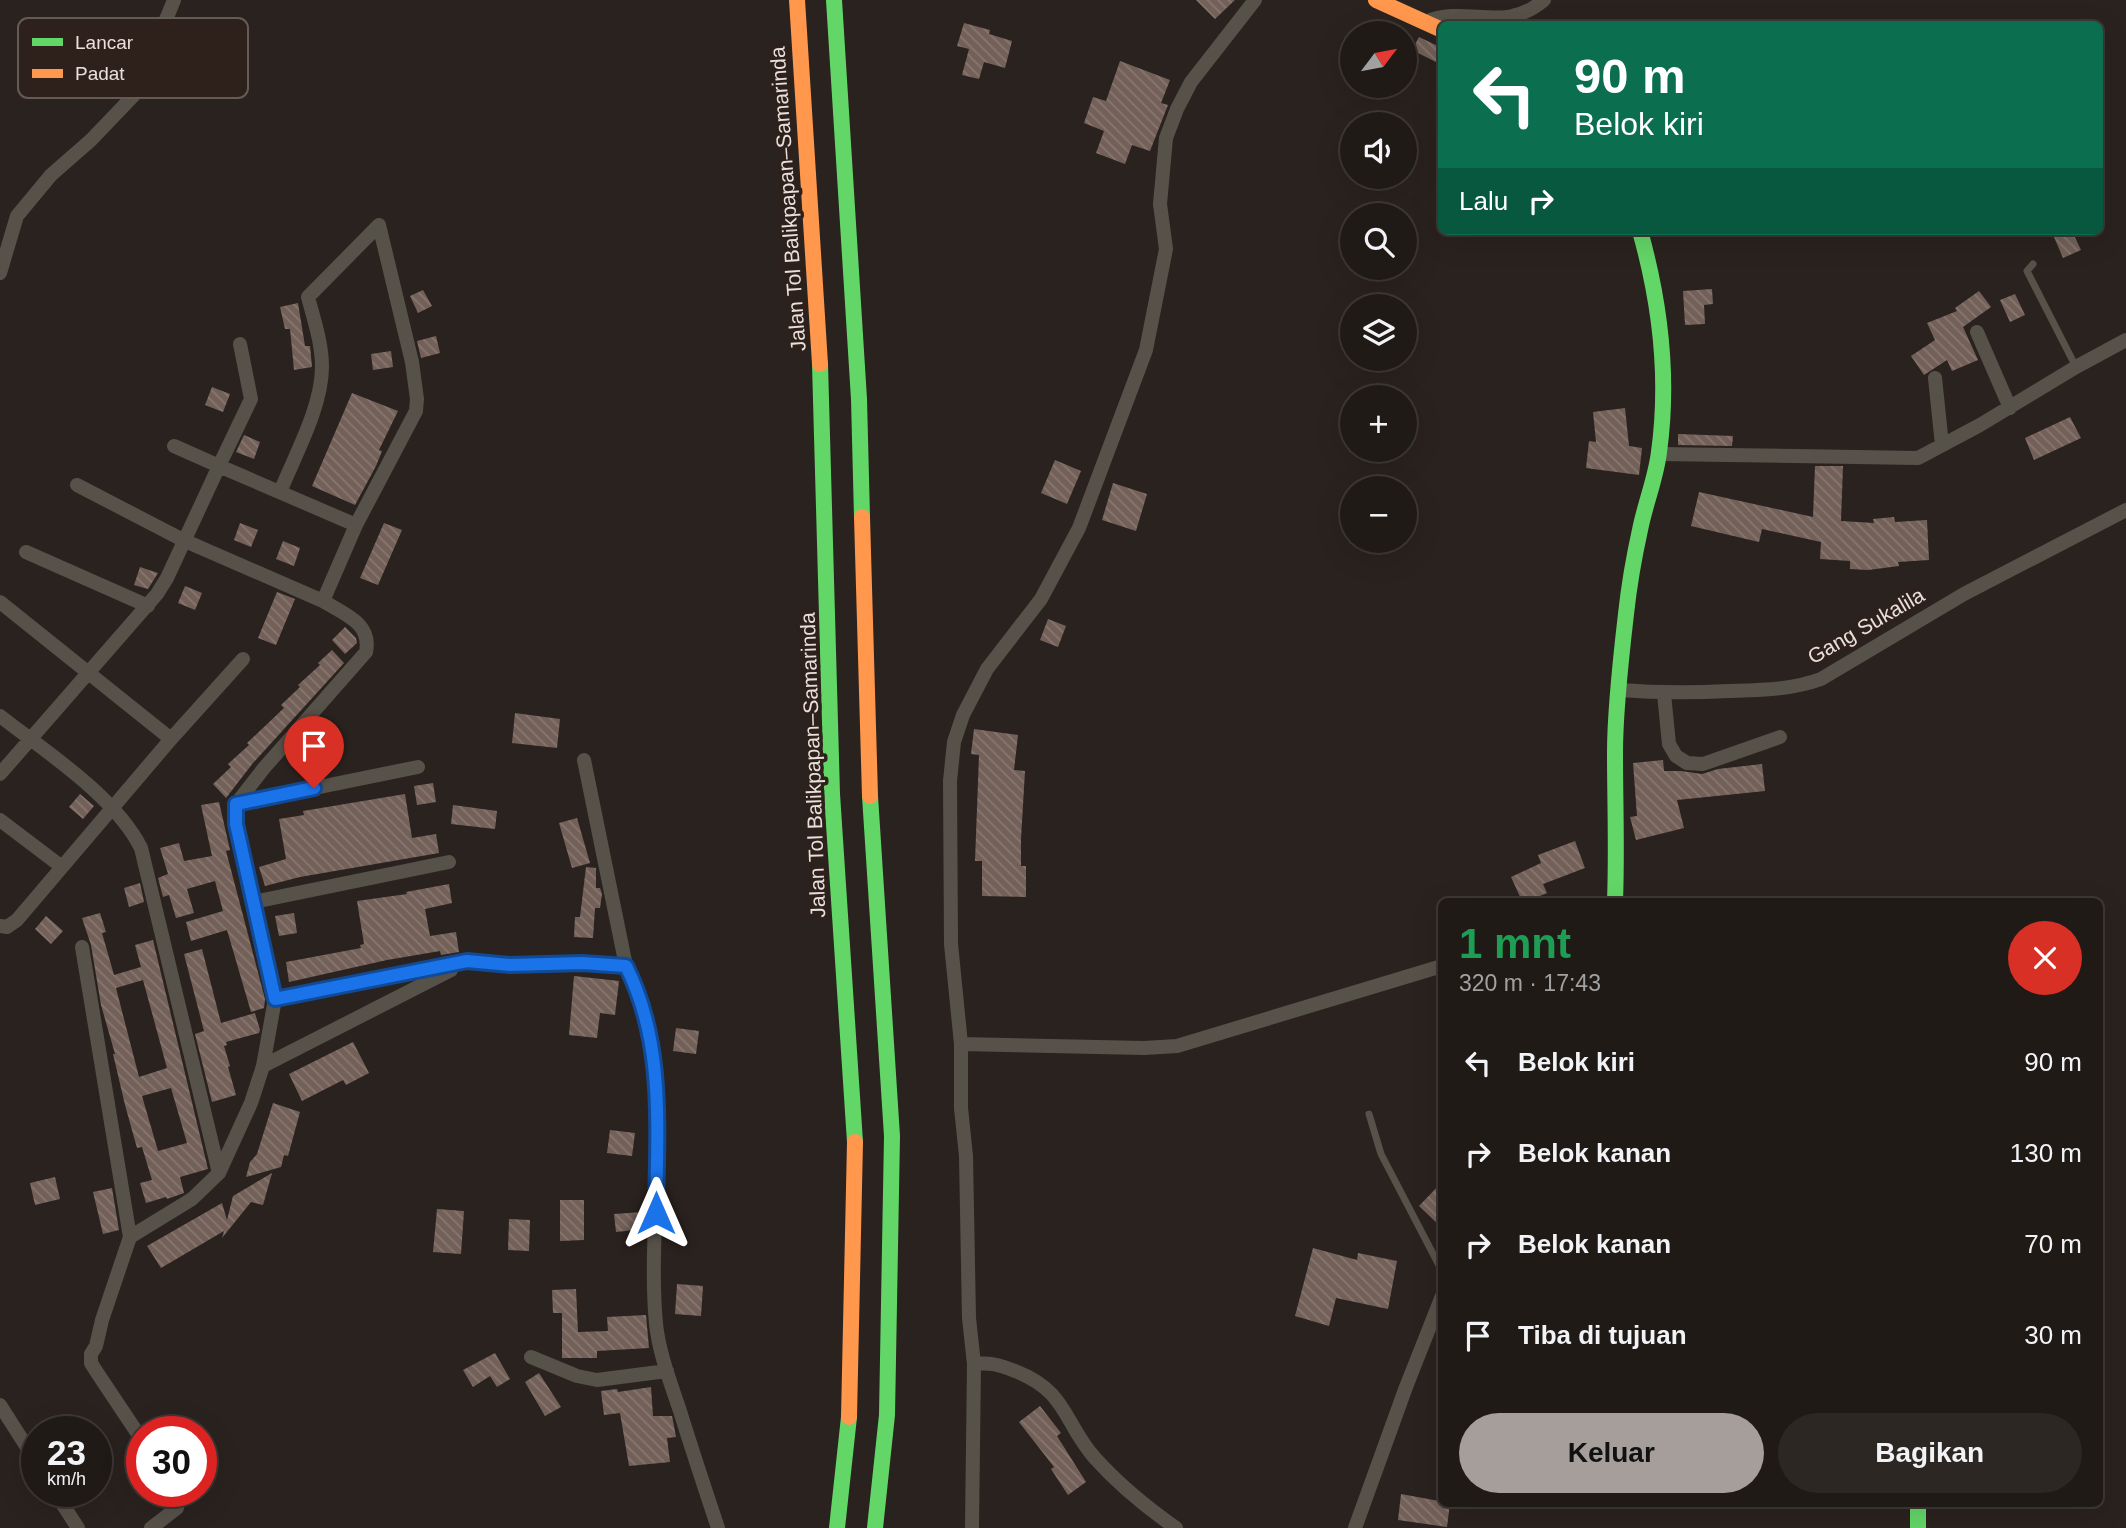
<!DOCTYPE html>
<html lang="id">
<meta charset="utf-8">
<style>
body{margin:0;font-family:Arial,sans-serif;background:#2d2724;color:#f1f3f6;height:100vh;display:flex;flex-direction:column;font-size:26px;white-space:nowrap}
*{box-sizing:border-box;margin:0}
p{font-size:23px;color:#a2a1a1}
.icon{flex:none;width:38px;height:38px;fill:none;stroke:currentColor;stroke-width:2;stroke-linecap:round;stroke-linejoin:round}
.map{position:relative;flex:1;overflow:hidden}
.details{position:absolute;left:1438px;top:898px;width:665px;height:609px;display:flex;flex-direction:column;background:#201a17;border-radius:10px;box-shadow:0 7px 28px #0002,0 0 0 2px #3d3836}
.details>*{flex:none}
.top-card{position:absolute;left:1438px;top:21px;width:665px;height:214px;border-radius:10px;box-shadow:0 7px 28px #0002,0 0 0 2px #3d3836;background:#0b6e4f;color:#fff;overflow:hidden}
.needle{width:46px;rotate:58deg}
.controls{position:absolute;left:1340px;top:21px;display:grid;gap:14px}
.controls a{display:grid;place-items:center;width:77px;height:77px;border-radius:50%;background:#201a17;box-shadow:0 7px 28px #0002,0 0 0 2px #3d3836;font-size:35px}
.speed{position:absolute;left:21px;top:1416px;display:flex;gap:14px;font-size:35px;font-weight:700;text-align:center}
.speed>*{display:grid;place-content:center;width:91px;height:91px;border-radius:50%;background:#201a17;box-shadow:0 7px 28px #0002,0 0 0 2px #3d3836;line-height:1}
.speed small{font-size:18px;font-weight:400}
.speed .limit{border:10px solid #d22;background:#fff;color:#111}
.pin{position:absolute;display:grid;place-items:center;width:60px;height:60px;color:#fff;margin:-72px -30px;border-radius:50% 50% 50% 0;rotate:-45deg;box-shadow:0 0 7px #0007}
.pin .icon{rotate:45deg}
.me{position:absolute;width:77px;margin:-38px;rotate:0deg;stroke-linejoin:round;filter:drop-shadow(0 0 5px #0008)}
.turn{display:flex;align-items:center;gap:24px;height:147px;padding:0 21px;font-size:32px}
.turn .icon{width:91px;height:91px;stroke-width:2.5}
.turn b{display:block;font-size:49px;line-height:60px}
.then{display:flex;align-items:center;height:66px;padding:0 21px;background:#0003;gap:14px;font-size:26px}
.round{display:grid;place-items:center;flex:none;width:74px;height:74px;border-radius:37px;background:#2d2724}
.overview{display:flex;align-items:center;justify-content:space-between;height:119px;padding:0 21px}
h1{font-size:42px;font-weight:700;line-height:52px;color:#1e9e55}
.button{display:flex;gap:14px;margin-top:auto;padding:14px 21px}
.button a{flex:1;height:80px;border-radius:42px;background:#a69e9a;color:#111;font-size:28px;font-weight:700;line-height:80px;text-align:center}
.button a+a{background:#2d2724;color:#f1f3f6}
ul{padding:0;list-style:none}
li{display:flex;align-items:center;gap:21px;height:91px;padding:0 21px}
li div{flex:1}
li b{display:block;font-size:26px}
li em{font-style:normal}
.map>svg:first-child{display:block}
</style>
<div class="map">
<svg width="2126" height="1528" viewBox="0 0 2126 1528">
<defs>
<pattern id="building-back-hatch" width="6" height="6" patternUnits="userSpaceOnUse" patternTransform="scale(1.75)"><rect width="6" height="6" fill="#736159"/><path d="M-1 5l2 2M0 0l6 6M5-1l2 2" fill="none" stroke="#877770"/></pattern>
</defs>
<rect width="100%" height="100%" fill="#2a221f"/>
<path fill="url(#building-back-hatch)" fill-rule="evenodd" d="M1196,0H1235L1215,19Z
M964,23L990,30L989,34L1012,41L1005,68L984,62L979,79L962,75L969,49L957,46Z
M1419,37L1442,48V65L1412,50Z
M1120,61L1170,80L1161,103L1168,105L1150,151L1132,145L1125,164L1096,153L1104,131L1084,123L1093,97L1106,101Z
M2068,231H2072L2081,250L2063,258L2054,237Z
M1712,289L1713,304L1704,305L1705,324L1685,325L1683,291Z
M423,290L432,306L418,313L410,296Z
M1979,291L1991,307L1963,327L1978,360L1952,371L1947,360L1924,375L1911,356L1935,340L1927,323L1957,311L1955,308Z
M2015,294L2025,315L2010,322L2000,300Z
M298,303L305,346H310L312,367L294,370L290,329H285L280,307Z
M436,336L440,353L421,358L417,341Z
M391,351L393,367L373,370L371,354Z
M212,387L230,394L223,412L205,405Z
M352,393L398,411L379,450L382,451L376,466L355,505L312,486Z
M1625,408L1629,446L1642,448L1639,475L1586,468L1589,441L1596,442L1593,412Z
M2070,417L2081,438L2034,460L2025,438Z
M1678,434L1733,436L1732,446L1678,445Z
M244,435L260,442L254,459L236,452Z
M1055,460L1081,471L1067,504L1041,493Z
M1815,466H1843L1841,521L1874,523L1873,519L1894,517L1895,522L1927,520L1929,560L1898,562L1899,566L1868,570L1850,569V561L1820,559L1821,542L1762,529L1759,542L1691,526L1699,492L1813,517Z
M1113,483L1147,494L1136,531L1102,520Z
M240,523L258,530L251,547L234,540Z
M384,523L402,530L378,585L360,578Z
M283,541L300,548L294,566L276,559Z
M140,567L158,573L148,589L134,585Z
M185,586L202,593L195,610L178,603Z
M277,592L295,599L276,645L258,638Z
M1048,619L1066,626L1058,647L1040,640Z
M345,627L356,638L357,643L345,654L332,640Z
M332,650L344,663L253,763L226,798L213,784L231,767L228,764L249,745L247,743L284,708L281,705L300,687L298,685L320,665L318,663Z
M515,713L560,719L557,748L512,743Z
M974,729L1018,735L1014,770L1025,771L1021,839V866H1026V897L982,896V861H975L979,755L971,754Z
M1663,760L1664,771H1681L1702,774L1718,769L1762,764L1765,791L1677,800L1684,828L1636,840L1630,817L1637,816L1633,763Z
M433,783L436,802L417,805L414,786Z
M80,794L94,806L83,819L69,807Z
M405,794L412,838L436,834L439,853L300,877L265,886L259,867L286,859L279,819L304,815L303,811Z
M219,802L230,850L226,851L265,999L264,1008L251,1012L227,930L191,941L186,922L223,911L215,881L187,889L194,913L176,918L169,895L163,897L158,878L168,874L160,848L179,843L184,861L212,856L201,805Z
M453,805L497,811L495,829L451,824Z
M577,818L590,863L572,868L559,823Z
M1575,841L1585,868L1543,884L1547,893L1528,901H1522L1511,877L1541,863L1538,855Z
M586,867L596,868V888H600L602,894L600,908H595L593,938L574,937L575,917H580Z
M140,883L144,902L129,907L124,888Z
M449,884L452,903L425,909L430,936L456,932L459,952L441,955L440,951L387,960L289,982L286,962L361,948L360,945L364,944L357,901L407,894L406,892Z
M100,913L106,932L102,933L114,975L141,967L135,945L153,940L208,1169L180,1177L184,1193L167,1199L166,1197L146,1203L140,1183L152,1180L142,1147L137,1148L125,1105L113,1054H115L101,1005L91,945L82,918ZM143,980L167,1068L139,1077L116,988ZM171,1088L187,1143L158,1151L142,1096Z
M294,913L297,933L279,936L275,916Z
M46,916L63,931L51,944L35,929Z
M202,949L221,1023L255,1013L260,1030L259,1033L226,1042L227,1045L224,1046L230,1066L228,1067L236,1095L212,1102L195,1034L204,1031L184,954Z
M574,976L619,981L615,1015L600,1013L597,1038L569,1035Z
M676,1028L699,1031L696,1054L673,1051Z
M353,1042L369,1073L346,1085L343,1080L302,1101L289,1074Z
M273,1103L300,1112L288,1156L284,1155L281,1167L246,1177L250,1162L257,1154Z
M610,1130L635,1133L632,1156L607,1153Z
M272,1173L263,1205L251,1202L222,1238L224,1231L161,1268L147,1246L222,1203L227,1220L233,1196Z
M55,1177L60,1199L35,1205L30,1183Z
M1442,1182V1228L1419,1206Z
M112,1188L119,1230L103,1234L93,1192Z
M560,1200H584V1240L560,1241Z
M437,1209L464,1211L461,1254L433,1252Z
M642,1212L644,1229L616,1232L614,1214Z
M509,1219L530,1220L529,1251L508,1250Z
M1313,1248L1357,1260L1358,1253L1397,1261L1388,1309L1336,1298L1329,1326L1295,1316Z
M677,1284L703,1286L701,1316L675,1314Z
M576,1289L578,1332L608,1331L607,1317L646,1315L649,1348L597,1351V1358H562V1313H553L552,1290Z
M495,1353L510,1379L497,1387L490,1376L473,1387L463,1370Z
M539,1373L561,1407L545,1416L525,1382Z
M651,1387L653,1416H672L674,1426L676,1437L667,1438L670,1462L629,1466L620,1413L604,1415L601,1391L617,1389L618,1392Z
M1040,1406L1061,1433L1057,1436L1086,1482L1068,1495L1051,1469L1054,1467L1019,1422Z
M1401,1494L1450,1503L1447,1527L1398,1520Z"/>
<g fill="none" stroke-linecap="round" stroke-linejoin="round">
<path stroke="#575249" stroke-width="7" d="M2033,264L2027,271L2076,367
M1369,1114L1381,1154L1442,1271"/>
<path stroke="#575249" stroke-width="14" d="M1425,22C1468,4 1503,35 1544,0
M0,273L17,216L51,175L91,140L136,93L174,0
M1977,332L2010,408
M1935,378L1942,445
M174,446L219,466L251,399L240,344
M1659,454L1918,458L1980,425L2076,367L2126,340
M77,485L183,540L323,601L356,525
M280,492C295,455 322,407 322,367C322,343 314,320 308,297L379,225
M26,552L148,606
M0,602L171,739
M1620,690C1657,693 1692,693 1729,691C1761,690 1791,690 1821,679L1964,594L2126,510
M1664,694L1669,744L1676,756L1687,763L1703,764L1780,737
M0,716C46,752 115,796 141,848L219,1173
M584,760L626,966
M0,774L157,594L167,578L219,466L356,525L416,411L417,399L412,362L379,225
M236,804L418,767
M0,820L62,867
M254,902L449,862
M0,926L7,927L17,920L171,739L243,659
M82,947L130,1237
M275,999L467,961L510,965L582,963L626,966C682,1076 645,1206 656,1324C659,1353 671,1384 680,1411C692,1450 705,1489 718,1528
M961,1044L1144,1048L1177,1046L1442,966
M263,1066L451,970
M531,1357L577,1376L597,1380L667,1371
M0,1405L37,1463
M142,1440L96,1371L91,1363V1354L96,1346L102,1320L130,1237L192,1199L219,1173L251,1103L263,1066L275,999L236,824V804L264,768L366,652C372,623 344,614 323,601
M54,1491L78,1528
M151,1528L177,1508L178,1501L175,1491
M972,1528L974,1364
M1176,1528C1146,1507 1118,1484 1094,1457C1063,1421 1067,1391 1015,1371C1000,1365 990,1362 974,1364L969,1318L966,1156L961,1108V1044L951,944L950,781L954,742L963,715L987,669L1041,599L1079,528L1146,350L1166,249L1160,204L1166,138L1177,109L1191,82L1255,0
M1355,1528L1406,1387L1442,1296"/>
<path stroke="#63d668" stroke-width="16" d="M834,0L859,399L862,517
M820,364L832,794L855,1142
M870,796L892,1136L887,1415L875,1528
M1615,901C1617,851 1615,802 1615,752C1615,709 1621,657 1626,614C1629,586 1634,557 1640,530C1645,504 1656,478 1659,452C1669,379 1660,302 1640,231
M1918,1503V1528
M837,1528L849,1417"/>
<path stroke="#ff974d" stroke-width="16" d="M797,0L820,364
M1376,0L1442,30
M862,517L870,796
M849,1417L855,1142"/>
</g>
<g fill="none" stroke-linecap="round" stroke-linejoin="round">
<defs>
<path id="route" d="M314,788L236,804V824L275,999L467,961L510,965L582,963L626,966C665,1043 657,1130 656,1213"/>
</defs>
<use href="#route" stroke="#114b97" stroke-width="18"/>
<use href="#route" stroke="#1a73e8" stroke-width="12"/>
</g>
<g text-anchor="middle" stroke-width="7" stroke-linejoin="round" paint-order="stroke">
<g font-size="21" fill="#e9e0dd" stroke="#2e211b">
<text transform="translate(788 199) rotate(-94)" y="7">Jalan Tol Balikpapan–Samarinda</text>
<text transform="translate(1866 626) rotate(-30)" y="7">Gang Sukalila</text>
<text transform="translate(813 765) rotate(-92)" y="7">Jalan Tol Balikpapan–Samarinda</text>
</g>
</g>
<rect x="18" y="18" width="230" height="80" rx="10" fill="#2e211b" stroke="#665a55" stroke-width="2"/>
<rect x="32" y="38" width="31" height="8" fill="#63d668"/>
<rect x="32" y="69" width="31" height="9" fill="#ff974d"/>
<g font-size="19" fill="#e9e0dd">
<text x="75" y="49">Lancar</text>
<text x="75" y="80">Padat</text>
</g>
</svg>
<div class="controls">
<a><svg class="needle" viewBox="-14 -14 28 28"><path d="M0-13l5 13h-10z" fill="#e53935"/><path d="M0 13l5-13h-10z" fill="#a2a1a1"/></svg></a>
<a><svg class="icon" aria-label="sound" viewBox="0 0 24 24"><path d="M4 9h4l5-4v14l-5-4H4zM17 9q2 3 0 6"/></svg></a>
<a><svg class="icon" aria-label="search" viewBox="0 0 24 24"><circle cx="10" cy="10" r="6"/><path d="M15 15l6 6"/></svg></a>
<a><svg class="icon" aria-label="layers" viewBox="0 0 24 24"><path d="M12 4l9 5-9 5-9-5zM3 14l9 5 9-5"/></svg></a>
<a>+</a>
<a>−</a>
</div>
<div class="speed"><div>23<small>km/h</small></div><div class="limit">30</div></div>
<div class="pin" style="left:314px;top:788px;background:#d93025"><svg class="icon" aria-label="arrive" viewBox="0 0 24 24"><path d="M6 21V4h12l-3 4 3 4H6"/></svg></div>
<svg class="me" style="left:656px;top:1213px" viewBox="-20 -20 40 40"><path d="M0-17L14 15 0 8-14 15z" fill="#1a73e8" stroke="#fff" stroke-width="4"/></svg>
<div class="top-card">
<div class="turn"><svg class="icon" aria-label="left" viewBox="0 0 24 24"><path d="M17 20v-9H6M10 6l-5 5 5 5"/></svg><div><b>90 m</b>Belok kiri</div></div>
<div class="then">Lalu<svg class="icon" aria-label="right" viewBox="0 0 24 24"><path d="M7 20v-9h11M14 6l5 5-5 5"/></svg></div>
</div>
<section class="details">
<div class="overview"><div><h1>1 mnt</h1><p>320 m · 17:43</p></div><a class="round" style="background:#d93025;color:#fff"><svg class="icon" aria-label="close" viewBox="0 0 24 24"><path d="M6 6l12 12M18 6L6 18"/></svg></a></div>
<ul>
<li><svg class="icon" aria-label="left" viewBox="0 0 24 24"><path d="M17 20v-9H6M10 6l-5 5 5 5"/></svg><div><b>Belok kiri</b></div><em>90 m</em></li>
<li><svg class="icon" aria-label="right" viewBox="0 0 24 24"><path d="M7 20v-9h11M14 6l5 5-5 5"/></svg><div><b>Belok kanan</b></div><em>130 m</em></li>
<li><svg class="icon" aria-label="right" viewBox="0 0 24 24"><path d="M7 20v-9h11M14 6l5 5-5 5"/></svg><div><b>Belok kanan</b></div><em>70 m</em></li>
<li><svg class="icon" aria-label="arrive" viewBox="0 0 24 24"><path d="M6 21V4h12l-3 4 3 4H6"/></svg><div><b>Tiba di tujuan</b></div><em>30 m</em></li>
</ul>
<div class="button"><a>Keluar</a><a>Bagikan</a></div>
</section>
</div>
